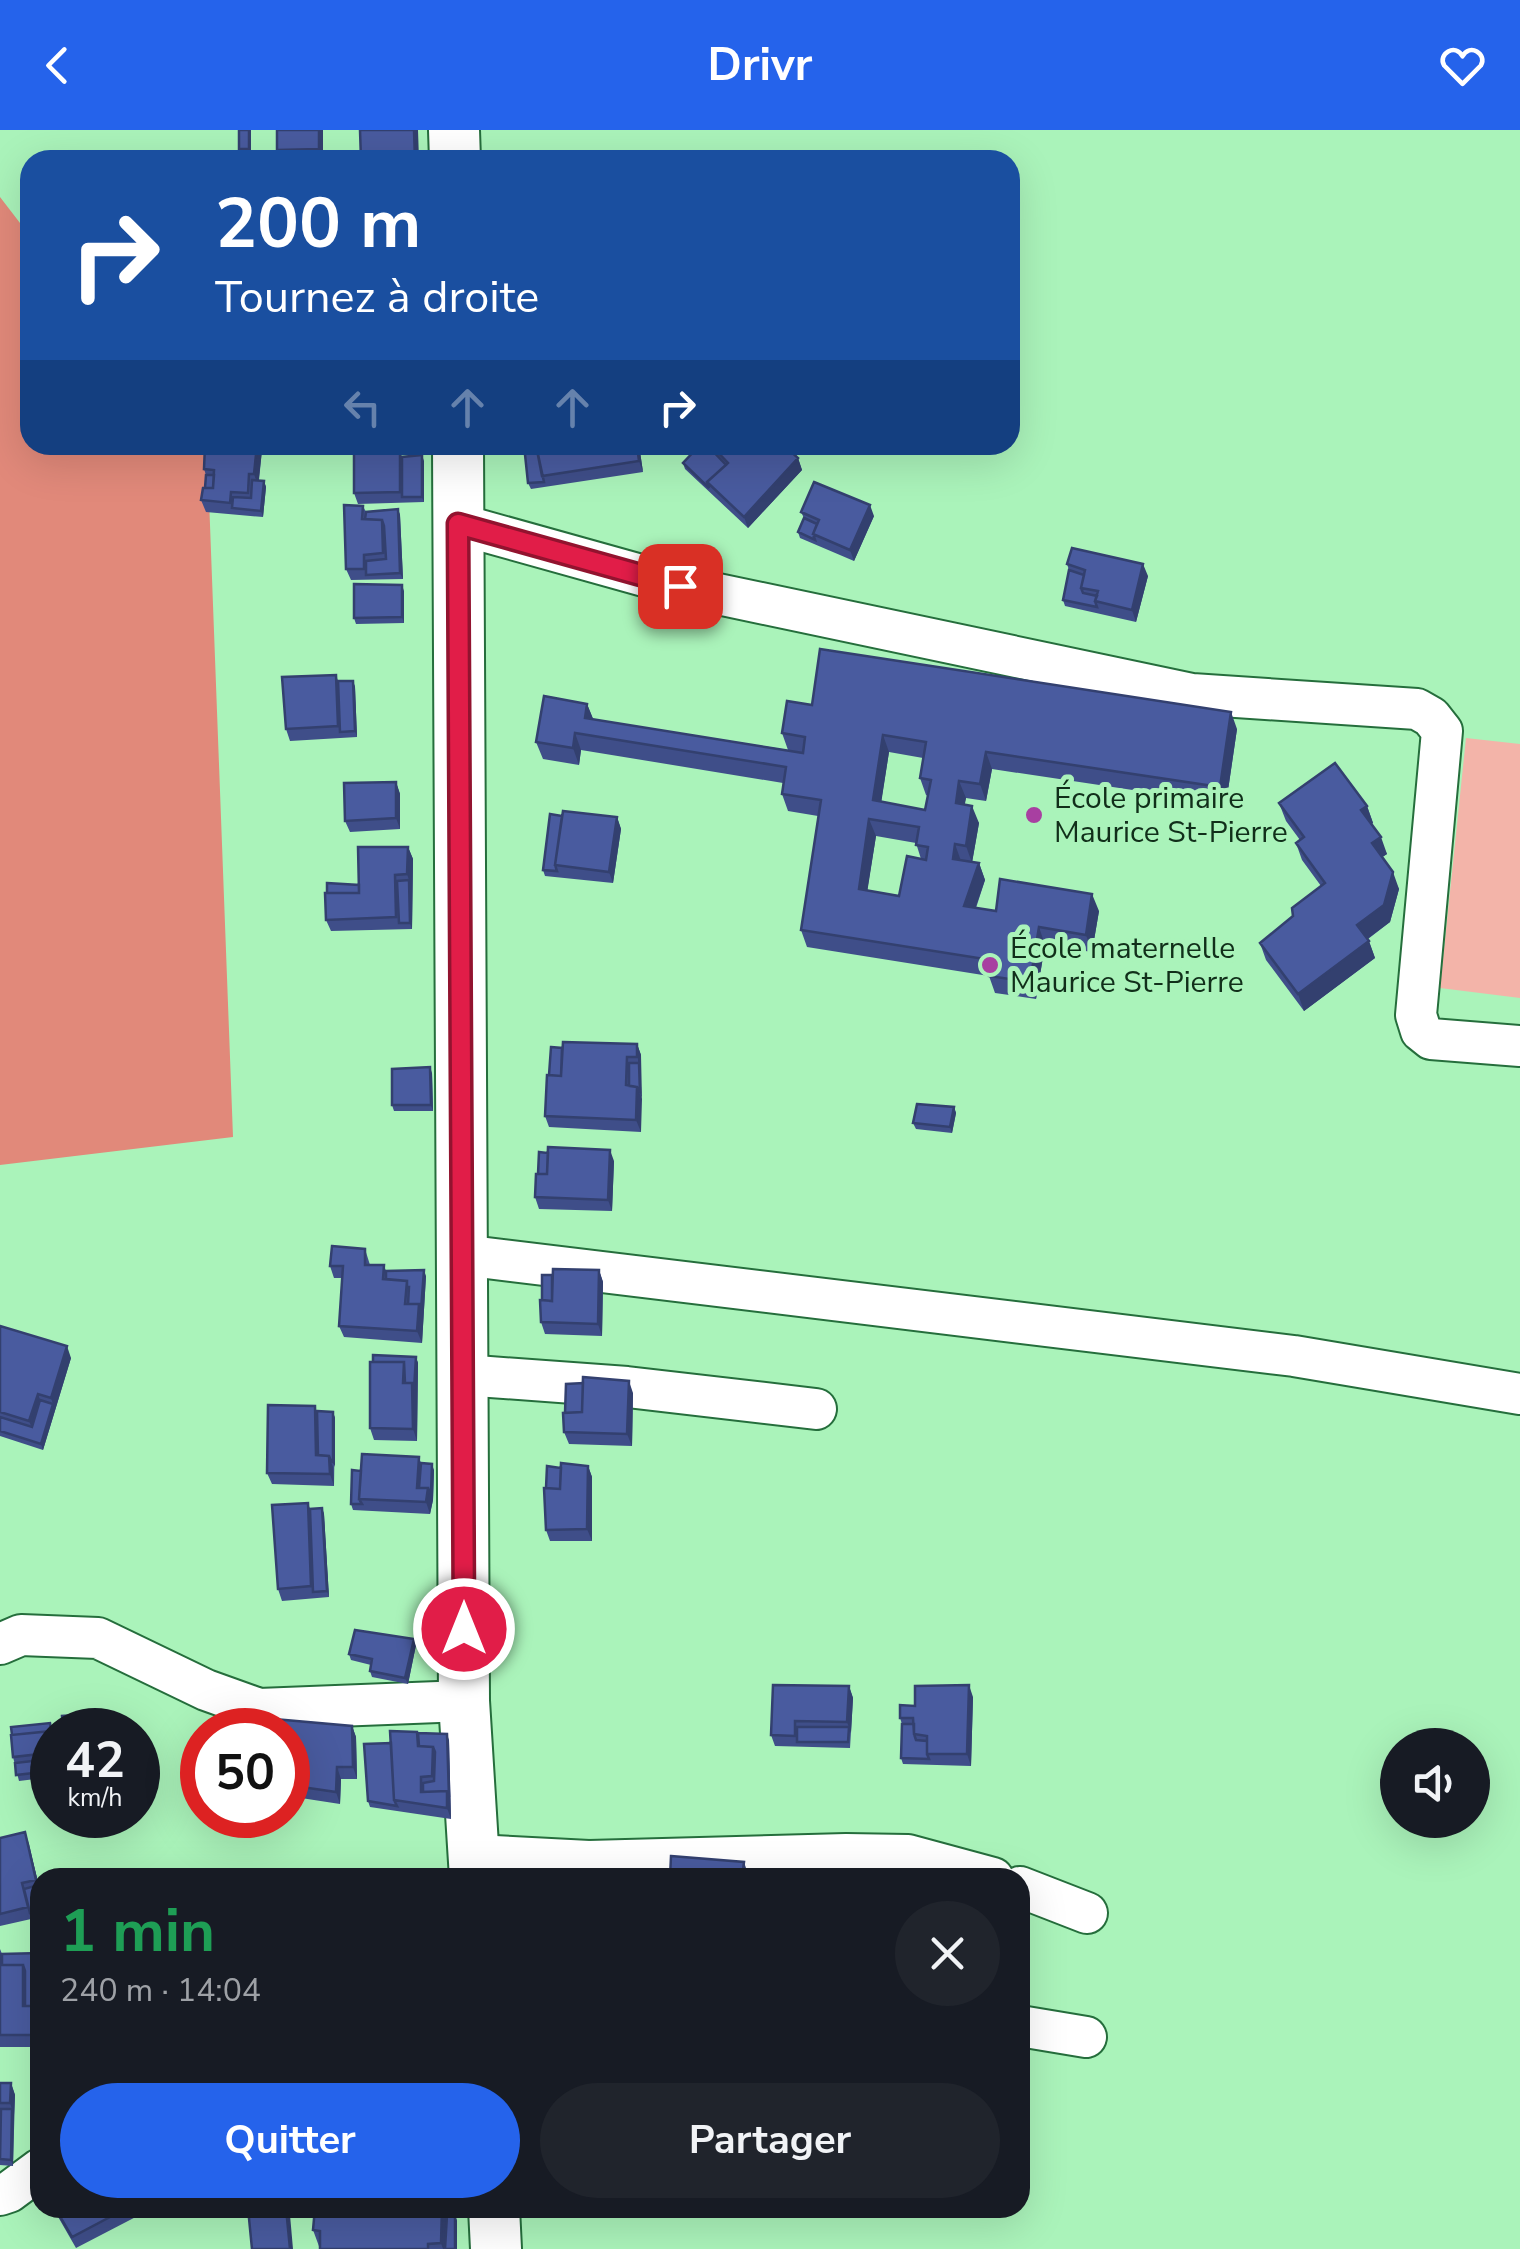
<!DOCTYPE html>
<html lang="fr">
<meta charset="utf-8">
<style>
body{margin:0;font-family:"Nunito Sans",sans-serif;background:#20242c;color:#f1f3f6;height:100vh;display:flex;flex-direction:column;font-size:38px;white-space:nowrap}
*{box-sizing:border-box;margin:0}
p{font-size:32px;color:#9ea1a6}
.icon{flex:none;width:55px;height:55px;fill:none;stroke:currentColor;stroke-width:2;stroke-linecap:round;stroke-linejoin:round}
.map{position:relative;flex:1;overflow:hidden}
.details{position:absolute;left:30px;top:1738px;width:1000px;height:350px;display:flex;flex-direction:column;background:#171b24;border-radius:30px;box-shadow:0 10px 40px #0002}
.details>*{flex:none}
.top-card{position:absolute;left:20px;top:20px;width:1000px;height:305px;border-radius:30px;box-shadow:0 10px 40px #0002;background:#1a4fa0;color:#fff;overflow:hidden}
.tools{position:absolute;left:1380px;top:1598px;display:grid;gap:20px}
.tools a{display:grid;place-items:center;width:110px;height:110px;border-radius:50%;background:#171b24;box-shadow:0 10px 40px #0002;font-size:50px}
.speed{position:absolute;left:30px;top:1578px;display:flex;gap:20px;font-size:50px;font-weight:700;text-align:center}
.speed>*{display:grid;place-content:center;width:130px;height:130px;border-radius:50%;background:#171b24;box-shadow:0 10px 40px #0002;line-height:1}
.speed small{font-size:25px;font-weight:400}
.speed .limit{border:15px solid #d22;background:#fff;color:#111}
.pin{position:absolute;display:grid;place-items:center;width:85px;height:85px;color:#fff;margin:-42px;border-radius:20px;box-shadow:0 5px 15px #0006}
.me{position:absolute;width:110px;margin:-55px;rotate:0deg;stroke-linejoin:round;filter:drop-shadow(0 0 8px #0008)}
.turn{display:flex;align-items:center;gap:35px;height:210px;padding:0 30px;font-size:45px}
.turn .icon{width:130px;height:130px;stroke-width:2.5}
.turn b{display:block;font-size:70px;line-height:85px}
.lanes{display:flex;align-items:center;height:95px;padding:0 30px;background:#0003;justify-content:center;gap:50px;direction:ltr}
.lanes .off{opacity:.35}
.round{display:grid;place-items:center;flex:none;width:105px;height:105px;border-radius:52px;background:#20242c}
.head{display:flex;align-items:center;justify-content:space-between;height:170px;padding:0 30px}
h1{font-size:60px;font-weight:700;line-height:75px;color:#1e9e55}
.cta{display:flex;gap:20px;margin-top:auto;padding:20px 30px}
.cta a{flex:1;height:115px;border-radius:60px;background:#2563eb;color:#fff;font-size:40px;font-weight:700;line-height:115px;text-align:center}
.cta a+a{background:#20242c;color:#f1f3f6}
header{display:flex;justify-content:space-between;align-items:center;height:130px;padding:0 30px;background:#2563eb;color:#fff;font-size:45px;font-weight:700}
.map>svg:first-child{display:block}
</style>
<header><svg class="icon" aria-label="back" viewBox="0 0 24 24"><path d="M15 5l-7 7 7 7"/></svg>Drivr<svg class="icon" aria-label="heart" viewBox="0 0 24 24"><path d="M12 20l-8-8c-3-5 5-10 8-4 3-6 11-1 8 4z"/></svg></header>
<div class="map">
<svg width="1520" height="2119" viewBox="0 0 1520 2119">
<rect width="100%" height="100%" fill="#aaf3ba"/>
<path fill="#f3b4a9" d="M1466,608L1520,614V868L1440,858Z"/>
<path fill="#e1897a" d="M0,67L30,106V315H207L233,1007L0,1035Z"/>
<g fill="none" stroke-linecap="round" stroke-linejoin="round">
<defs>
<path id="minor" d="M458,394L680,456L1192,564L1417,579L1431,587L1442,601L1416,885L1421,901L1431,909L1520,916
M462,1125L1294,1226L1520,1264
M463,1245L627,1257L816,1279
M0,1514L21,1505L98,1508L206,1560L259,1579L464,1571
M474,1725L589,1731L846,1724L908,1725L993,1748
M1020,1757L1087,1783
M1020,1896L1086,1907
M0,2065L9,2062L40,2039"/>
<path id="major" d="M454,0L455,30
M458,315L464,1571L475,1748
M494,2078L496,2119"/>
</defs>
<use href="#minor" stroke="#256e3c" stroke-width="44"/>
<use href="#major" stroke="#256e3c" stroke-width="54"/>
<use href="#minor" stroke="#fff" stroke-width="40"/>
<use href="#major" stroke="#fff" stroke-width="50"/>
</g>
<path fill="#3f4e89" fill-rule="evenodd" d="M251,0V25H241L239,19Z
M277,0H323V30H239L280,26L277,20Z
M524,315H639L643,342L531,359L528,353Z
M700,315H784L798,328L802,340L748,398L685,339L683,333Z
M262,320L259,350L264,351L266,357L263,387L206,382L201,370L205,358L206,345L204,339Z
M400,321L402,327L424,331V372L358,374L354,363Z
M363,376L366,382L398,379L400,385L403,449L351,450L346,439Z
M801,382L874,386L854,431L800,408L798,402L804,388Z
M1067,434L1148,446L1136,492L1065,476L1063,470L1069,440Z
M404,461V493L356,494L354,488Z
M336,545L338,551H353L355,557L357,607L290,611L286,599Z
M587,574L593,589L788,620L782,603L812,575L1237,599L1226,674L992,639L986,671L966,668L964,675L979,693L972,732L979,733L985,750L976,778L996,781H1099L1092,822L1045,815L1036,869L995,863L989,846L807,817L801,800L818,686L788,681L782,664L783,653L581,620L579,635L543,629L536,612ZM889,622L923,628L920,648L926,665L928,666L925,680L881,672ZM876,706L916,713L921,729L899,766L867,761Z
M396,652L400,664V699L350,702L345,691Z
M1279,673L1367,676L1373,693L1371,694L1387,724L1382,727L1399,759L1390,792L1368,809L1375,828L1304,881L1266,830L1260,813L1293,786L1321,756L1302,730L1296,713L1300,710L1286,691Z
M562,686L617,687L621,699L613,753L545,746L543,740Z
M408,717L413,729L412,799L331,801L326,790L359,755Z
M637,914L641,925V1002L549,997L545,986Z
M432,943L433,981H394L392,975Z
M954,977L956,983L952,1003L916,999L913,993Z
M614,1031L612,1081L539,1079L535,1067Z
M365,1119L370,1135H384L386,1141L426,1146L422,1213L344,1207L339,1196L343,1148H334L330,1136Z
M599,1140L603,1152L602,1206L545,1204L541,1192Z
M0,1196L71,1228L43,1320L0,1306Z
M416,1227L418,1233L417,1311L374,1310L370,1298Z
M583,1253L633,1263L632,1316L569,1314L564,1302L565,1283Z
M317,1281L333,1282L335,1288L334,1356L272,1354L267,1343Z
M419,1327L421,1333L434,1340L433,1370L430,1384L353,1380L351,1374L361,1341Z
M588,1336L592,1347V1411H550L546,1400V1358L561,1339Z
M308,1373L310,1379L322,1378L324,1384L329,1467L282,1471L278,1459Z
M414,1509L416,1515L408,1554L372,1547L370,1541L371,1535L351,1530L349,1524Z
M849,1556L853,1568L850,1618L775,1616L771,1605Z
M973,1567L971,1636L903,1634L901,1628L902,1594L900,1588L915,1576Z
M50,1593L52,1601V1649V1647L19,1651L13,1627Z
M352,1596L356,1607L357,1649H341L340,1674L288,1666V1600Z
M419,1608L449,1610L451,1689L370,1677L368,1671L391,1613Z
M25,1702L40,1759V1787L0,1796V1708Z
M0,1819L2,1824L40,1823V1917H0Z
M0,1953H11L15,1965L13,2036L0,2035Z
M53,2078H153L76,2118Z
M444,2078L447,2085H455L457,2091V2119H320L313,2100Z"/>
<path fill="#33406f" d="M249,0H251V25L249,19Z
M319,0H323V30L319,19Z
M414,0H418L419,30H415Z
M257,315H260L262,320L258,356L254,344Z
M637,315H639L643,342L639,331Z
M422,325L424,331V372L422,367Z
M798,328L802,340L748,398L744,387Z
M264,351L266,357L263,387L261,381Z
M870,375L874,386L854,431L850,420Z
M398,379L400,385L403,449L400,443Z
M1143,434L1148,446L1136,492L1132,480Z
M402,455L404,461V493L402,487Z
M353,551L355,557L357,607L355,601Z
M587,574L594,591L585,588Z
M1231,582L1237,599L1226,674L1220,657Z
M575,603L581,620L579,635L573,618Z
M883,605L889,622L879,687L873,670Z
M986,622L992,639L986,671L980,654Z
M959,651L966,668L962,690L956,673Z
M396,652L400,664V699L396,688Z
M972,676L979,693L972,733L966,716Z
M1367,676L1373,693L1367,697L1361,680Z
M617,687L621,699L613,753L609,742Z
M869,689L876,706L865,776L859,759Z
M1381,707L1387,724L1378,730L1372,713Z
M955,714L961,731L953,729Z
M408,717L413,729L412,799L410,793L409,750L407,744Z
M979,733L985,750L970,793L964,776Z
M1393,742L1399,759L1390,792L1363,812L1357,795Z
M1092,764L1099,781L1092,822L1086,805Z
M1039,797L1045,815L1036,869L1030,852Z
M1369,811L1375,828L1304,881L1298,864Z
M637,914L641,925L642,969L640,963Z
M430,937L432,943L433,981L431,975Z
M637,957L642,969L641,1002L636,990Z
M954,977L956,983L952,1003L950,997Z
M610,1020L614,1031L612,1081L608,1070Z
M424,1140L426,1146L422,1213L417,1201L419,1174Z
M599,1140L603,1152L602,1206L598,1194Z
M67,1216L71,1228L43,1320L41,1314L53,1274L51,1268Z
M416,1227L418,1233L417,1311L413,1299L412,1253Z
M629,1251L633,1263L632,1316L627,1304Z
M38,1264L42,1276L34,1303L29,1291Z
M333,1282L335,1288V1337L333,1332Z
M329,1326L333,1337L334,1356L330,1344Z
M432,1334L434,1340L433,1370L430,1384L426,1372Z
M588,1336L592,1347V1411L587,1399Z
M322,1378L324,1384L329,1467L327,1461Z
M414,1509L416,1515L408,1554L405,1548Z
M969,1555L973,1567L971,1636L967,1624Z
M849,1556L853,1568L851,1603L847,1592Z
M352,1596L356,1607L357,1649L353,1637Z
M447,1604L449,1610L451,1689L447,1678Z
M337,1637L341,1649L340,1674L336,1662Z
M25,1702L29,1714L40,1761L36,1750Z
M744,1732L748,1744V1748H742Z
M1024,1761L1027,1767L1020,1786V1774Z
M11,1953L15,1965L14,1985L10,1973Z
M12,1979L14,1985L13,2036L11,2030Z
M286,2078L290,2085L293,2119H290Z
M442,2078H444L449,2091L448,2119H443L441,2113Z
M455,2085L457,2091V2119H455Z"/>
<path fill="#495b9f" stroke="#33406f" stroke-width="2.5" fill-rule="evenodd" d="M239,0H249V19H239Z
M277,0H319V19L277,20Z
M360,0H414L415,30H361Z
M291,26V30H239V27Z
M205,315H257L254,344H249L248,363L231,362L230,373L201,370L203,358H213L214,340L204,339Z
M524,315H536L544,352L528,353Z
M536,315H637L639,331L542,346Z
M700,315H707L726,335L707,352L709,358L683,333Z
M711,315H784L798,328L744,387L707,352L728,333Z
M400,321V362L354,363V322Z
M422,325V367H402V327Z
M206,345H214L213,358H205Z
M252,350L264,351L261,381L232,378L233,367L251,368Z
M814,352L870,375L850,420L813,404L819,390L801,382Z
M344,375L363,376L362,389L382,390L383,423L364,425V439H346Z
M398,379L400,443L366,445V431L386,429L384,396L382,390L365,389L366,382Z
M804,388L817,394L813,404L815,410L798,402Z
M1072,418L1143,434L1132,480L1095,471L1098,461L1081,458L1085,440L1067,434Z
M1069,440L1084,445L1081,458L1083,463L1097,466L1095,471L1097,477L1063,470Z
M354,454L402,455V487L354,488Z
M820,519L1231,582L1220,657L986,622L980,654L959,651L956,673L972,676L966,716L955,714L953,729L979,733L964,776L996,781L1000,749L1092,764L1086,805L1039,797L1030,852L989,846L991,830L801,800L821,670L782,664L786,637L575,603L573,618L536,612L544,566L587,574L585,588L803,623L805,607L782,603L787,571L812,575ZM883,605L926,612L920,648L931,650L925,680L873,670ZM869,689L919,697L916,715L928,717L926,730L907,726L899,766L859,759Z
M336,545L338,596L286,599L282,547Z
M338,551H353L355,601L340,602Z
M1335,633L1367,676L1361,680L1381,707L1372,713L1393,742L1384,775L1357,795L1369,811L1298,864L1260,813L1293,786L1292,778L1325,753L1296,713L1304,707L1279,673Z
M396,652V688L345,691L344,653Z
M563,681L617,687L609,742L555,735Z
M550,684L562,686L555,735L557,741L543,740Z
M358,717H408L407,744L395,745L396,787L326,790L325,763H359Z
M409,750L410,793H399L397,751Z
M327,753L359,755V763H327Z
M563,912L637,914V927H627L626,955L637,957L636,990L545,986L547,945L561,946Z
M551,917L562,918L561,946L549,945Z
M629,933H639L640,963L637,957L629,956Z
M430,937L431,975H392V939Z
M917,974L954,977L950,997L913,993Z
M548,1017L610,1020L608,1070L535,1067L536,1044H547Z
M539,1022L548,1023L547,1044H538Z
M332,1116L365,1119V1135H384L383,1149L407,1151L405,1174H419L417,1201L339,1196L343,1136H330Z
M553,1139L599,1140L598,1194L541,1192L540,1170L552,1171Z
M424,1140L421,1180L419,1174H408L409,1157H407V1151L386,1149V1141Z
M542,1145H552V1171L542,1170Z
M0,1196L67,1216L51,1268L38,1264L29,1291L0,1282Z
M373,1225L416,1227L414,1259L412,1253H405L404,1232H373Z
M370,1232H404L403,1253H412L413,1299L370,1298Z
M583,1247L629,1251L627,1304L564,1302L563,1283L582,1282Z
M583,1253L582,1282L565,1283L566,1254Z
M40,1270L53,1274L41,1314L0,1301V1287L32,1297Z
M268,1275L315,1276L316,1325L329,1326L330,1344L267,1343Z
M317,1281L333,1282V1332L331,1331L329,1326L318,1325Z
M362,1324L419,1327L417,1358H428L426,1372L359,1369Z
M421,1333L432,1334L431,1364L428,1358H419Z
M561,1333L588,1336L587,1399L546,1400L544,1358L560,1359Z
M547,1336L561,1338L560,1359L546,1358Z
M352,1340L361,1341L359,1369L362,1374H351Z
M308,1373L311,1456L278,1459L272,1375Z
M322,1378L327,1461L313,1462L310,1379Z
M355,1500L414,1509L405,1548L370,1541L372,1529L349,1524Z
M773,1555L849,1556L847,1592L795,1591V1606L771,1605Z
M969,1555L967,1624H927V1606L914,1604L913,1588H900V1575L915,1576V1556Z
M76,1585L77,1598L101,1595L102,1600H63L62,1586Z
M102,1588L103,1600L101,1595L78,1598V1591Z
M274,1589L352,1596L353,1637H337L336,1662L288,1655V1600H274Z
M50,1593L51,1601L12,1605L11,1597Z
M902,1594H914V1604L916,1610L927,1611V1624L929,1629L901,1628Z
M797,1597H849L848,1612H797Z
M52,1601V1644H51L49,1623L13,1627L11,1605Z
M390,1601L417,1602L418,1616L433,1617L432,1646L421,1647V1662L447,1661V1678L394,1670Z
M418,1603L447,1604L449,1667L447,1661L423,1662V1653L434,1651L435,1622L433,1617L419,1616Z
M391,1613L394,1670L397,1676L368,1671L364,1614Z
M50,1629L51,1641L16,1645L15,1633Z
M25,1702L36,1750L22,1753L28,1777L0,1784V1708Z
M671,1726L744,1732L742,1748H670Z
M813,1742L855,1748H812Z
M955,1742L977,1748H954Z
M38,1755L40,1781L30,1783L24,1759Z
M1020,1760L1024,1761L1020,1774Z
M0,1823V1835H23V1876H40V1905H0Z
M40,1823V1876H25V1841L23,1835H2V1824Z
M0,1953H11L10,1973H0Z
M1,1979H12L11,2030L0,2029Z
M55,2078H127L72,2107Z
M248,2078H286L290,2119H252Z
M315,2078H442L441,2113L428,2114V2119H320V2101L313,2100Z
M447,2085H455V2119H445Z"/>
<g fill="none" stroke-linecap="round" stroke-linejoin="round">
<defs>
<path id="route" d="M464,1499L458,394L680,456"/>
</defs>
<use href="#route" stroke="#92132f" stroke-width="25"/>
<use href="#route" stroke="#e11d48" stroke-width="18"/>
</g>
<g fill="#a83fa1" stroke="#aaf3ba" stroke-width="4">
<circle cx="1034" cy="685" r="10"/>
<circle cx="990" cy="835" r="10"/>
</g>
<g text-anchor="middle" stroke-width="10" stroke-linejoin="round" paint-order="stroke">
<g font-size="30" fill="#112f1a" stroke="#aaf3ba" text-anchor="start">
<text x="1054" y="678">École primaire<tspan x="1054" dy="34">Maurice St-Pierre</tspan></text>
<text x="1010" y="828">École maternelle<tspan x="1010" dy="34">Maurice St-Pierre</tspan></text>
</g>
</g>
</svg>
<div class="tools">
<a><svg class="icon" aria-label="sound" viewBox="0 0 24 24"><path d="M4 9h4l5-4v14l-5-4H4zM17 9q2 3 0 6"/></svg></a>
</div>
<div class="speed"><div>42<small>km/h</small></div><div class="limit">50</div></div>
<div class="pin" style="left:680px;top:456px;background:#d93025"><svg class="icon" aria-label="arrive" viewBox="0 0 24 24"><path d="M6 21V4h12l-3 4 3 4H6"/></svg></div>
<svg class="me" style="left:464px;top:1499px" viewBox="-20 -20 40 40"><circle r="17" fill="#e11d48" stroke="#fff" stroke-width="3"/><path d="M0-11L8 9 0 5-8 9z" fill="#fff"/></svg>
<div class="top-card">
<div class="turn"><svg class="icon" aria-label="right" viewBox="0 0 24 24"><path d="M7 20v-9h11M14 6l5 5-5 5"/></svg><div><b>200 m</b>Tournez à droite</div></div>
<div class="lanes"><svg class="icon off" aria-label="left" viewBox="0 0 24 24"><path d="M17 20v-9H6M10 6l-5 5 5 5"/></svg><svg class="icon off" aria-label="ahead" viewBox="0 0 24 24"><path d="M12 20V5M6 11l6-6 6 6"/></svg><svg class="icon off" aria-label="ahead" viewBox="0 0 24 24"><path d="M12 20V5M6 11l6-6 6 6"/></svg><svg class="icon" aria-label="right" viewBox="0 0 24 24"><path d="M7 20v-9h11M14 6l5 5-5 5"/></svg></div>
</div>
<section class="details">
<div class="head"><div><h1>1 min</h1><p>240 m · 14:04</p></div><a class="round"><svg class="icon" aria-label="close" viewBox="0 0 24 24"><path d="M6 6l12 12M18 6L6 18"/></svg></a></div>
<div class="cta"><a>Quitter</a><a>Partager</a></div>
</section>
</div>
